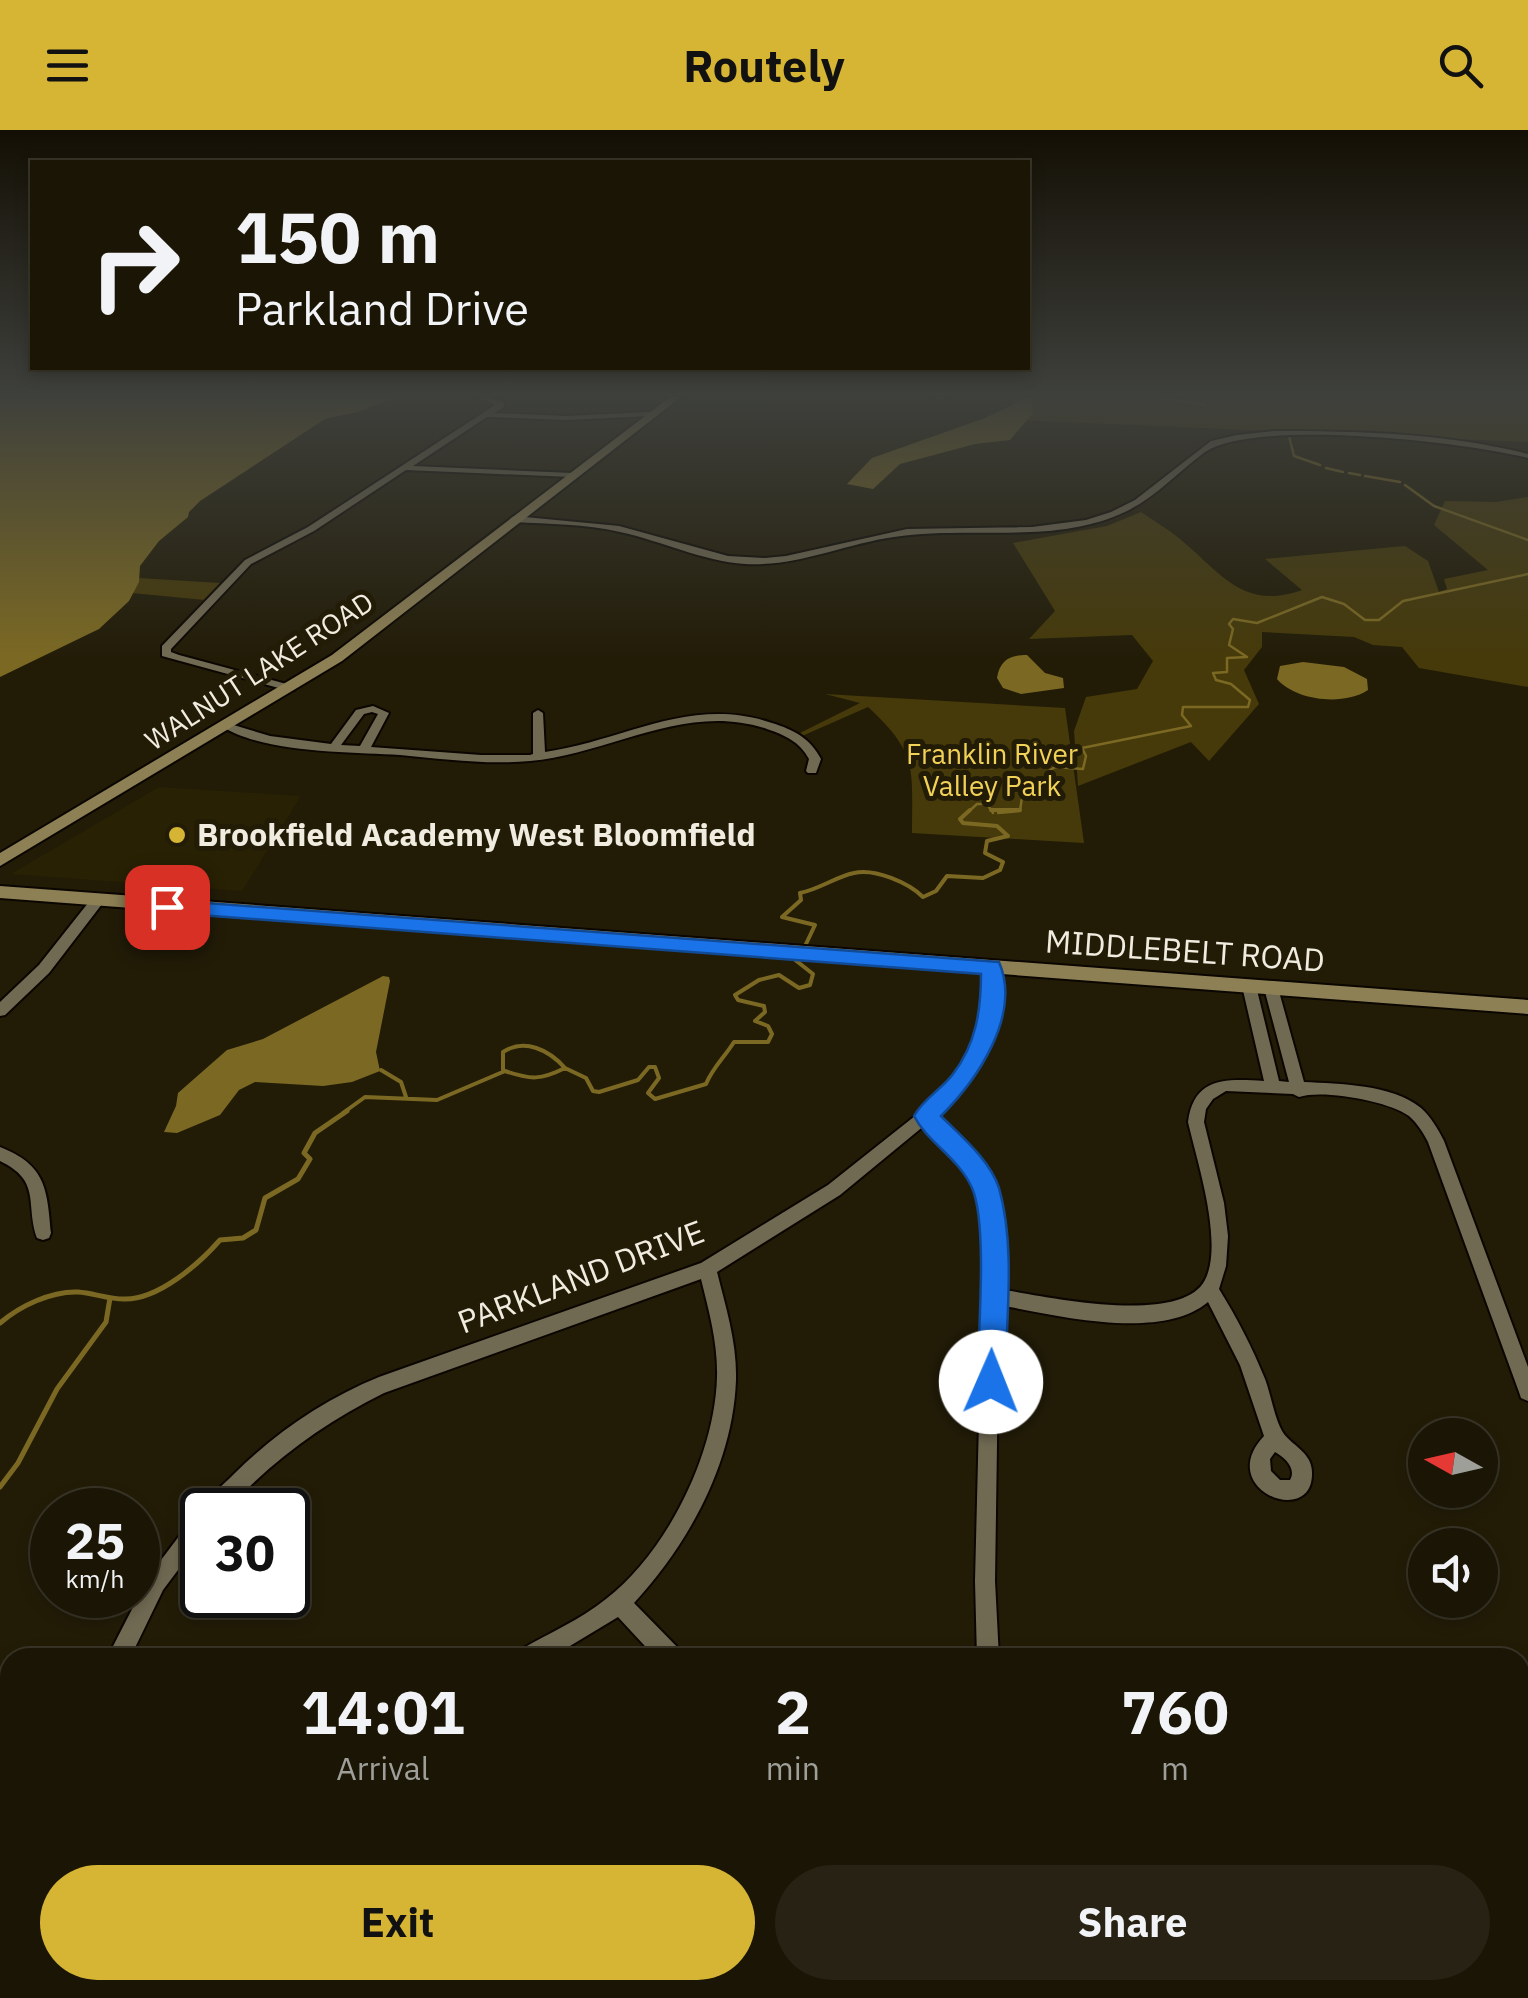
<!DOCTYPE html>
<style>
body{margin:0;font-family:"IBM Plex Sans",sans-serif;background:#272213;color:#f1f3f6;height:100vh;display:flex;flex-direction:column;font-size:38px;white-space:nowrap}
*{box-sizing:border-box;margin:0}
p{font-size:32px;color:#9f9f9a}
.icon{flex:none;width:55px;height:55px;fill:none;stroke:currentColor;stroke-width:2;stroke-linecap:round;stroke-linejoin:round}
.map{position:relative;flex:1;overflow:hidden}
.side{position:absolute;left:0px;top:1518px;width:1530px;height:352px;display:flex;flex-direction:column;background:#1a1505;border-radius:30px 30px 0 0;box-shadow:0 5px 15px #0003,0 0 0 2px #383427}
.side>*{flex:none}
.hud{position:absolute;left:30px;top:30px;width:1000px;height:210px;border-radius:0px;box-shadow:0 5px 15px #0003,0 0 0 2px #383427;background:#1a1505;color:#f1f3f6;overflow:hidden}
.needle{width:65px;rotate:278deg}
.fabs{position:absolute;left:1408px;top:1288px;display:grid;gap:20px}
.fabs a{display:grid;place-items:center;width:90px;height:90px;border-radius:50%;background:#1a1505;box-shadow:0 5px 15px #0003,0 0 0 2px #383427;font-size:50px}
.speed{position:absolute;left:30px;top:1358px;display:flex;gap:20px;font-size:50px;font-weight:700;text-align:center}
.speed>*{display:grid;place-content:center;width:130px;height:130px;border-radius:50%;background:#1a1505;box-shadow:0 5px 15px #0003,0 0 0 2px #383427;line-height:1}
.speed small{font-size:25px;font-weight:400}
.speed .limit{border:5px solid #111;border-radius:15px;background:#fff;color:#111}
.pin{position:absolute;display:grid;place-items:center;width:85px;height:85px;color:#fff;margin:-42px;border-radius:20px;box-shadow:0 5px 15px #0006}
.me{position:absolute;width:110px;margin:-55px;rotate:1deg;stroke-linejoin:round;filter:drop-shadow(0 0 8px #0008)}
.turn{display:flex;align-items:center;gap:35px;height:210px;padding:0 40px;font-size:45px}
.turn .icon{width:130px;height:130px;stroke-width:2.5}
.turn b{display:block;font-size:70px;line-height:85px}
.eta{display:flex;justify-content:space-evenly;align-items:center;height:170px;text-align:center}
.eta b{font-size:60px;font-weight:700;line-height:70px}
.action{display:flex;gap:20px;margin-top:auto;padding:20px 40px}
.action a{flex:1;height:115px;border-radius:60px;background:#d6b534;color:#111;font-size:40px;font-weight:700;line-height:115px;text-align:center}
.action a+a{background:#272213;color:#f1f3f6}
header{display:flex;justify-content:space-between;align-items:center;height:130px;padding:0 40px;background:#d6b534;color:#111;font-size:45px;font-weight:700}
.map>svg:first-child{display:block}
</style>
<header><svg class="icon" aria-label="menu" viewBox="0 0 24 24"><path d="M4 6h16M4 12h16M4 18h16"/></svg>Routely<svg class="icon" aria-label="search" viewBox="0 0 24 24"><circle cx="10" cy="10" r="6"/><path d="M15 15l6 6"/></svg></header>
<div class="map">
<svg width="1528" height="1868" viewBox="0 0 1528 1868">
<rect width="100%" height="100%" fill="#221c07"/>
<path fill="#292104" d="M159,657L301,666L242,761L11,744Z"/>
<path fill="#463a0a" d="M1012,267H1528V312L1017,290Z
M1528,367V557L1419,538L1402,517L1373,515L1354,507L1262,502V517L1244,540L1259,574L1209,631L1191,612L1078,656L1074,601L1086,567L1137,559L1153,531L1132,505L1029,509L1055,481L1013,413L1107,396L1141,382C1154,391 1168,399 1180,409C1221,443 1243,481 1302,460L1265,429L1405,416L1428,431L1439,462L1447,459L1444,449L1488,440L1434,395L1445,371L1496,372Z
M138,448L220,453L205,470L132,463Z
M825,564L1065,578L1084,713L912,703C912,638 918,623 868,577L802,606L798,604L860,573Z"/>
<path fill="#7b6923" d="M0,267H395L358,282L325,289L200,371L189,382L188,387L159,411L140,436L139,452L129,471L99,499L0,547Z
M1028,267H1036L1032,273L1033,283L1010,310L975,314L900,334L873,359L847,354L872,328L985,288Z
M1027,525L1045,543L1063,548L1064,558L1021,564L1003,558L997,548C1000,530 1010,525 1027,525Z
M1303,532L1344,537L1367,549L1368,560C1344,576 1296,571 1277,549L1280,536Z
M383,846L389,847L390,851L376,922L380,941L352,952L323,956L255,952L239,960L220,985L177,1003L164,1002L176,976L178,963L227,920L263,909Z"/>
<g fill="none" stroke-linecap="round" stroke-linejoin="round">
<path stroke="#7b6923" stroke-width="2.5" d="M1160,267L1204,275
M1289,306L1294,326L1320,335
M1326,338L1343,342
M1349,343L1360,345
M1365,346L1400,352
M1405,355L1434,376L1528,410
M967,683L977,674H987L993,683
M998,683L1020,681L1022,667L1044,653L1047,642L1055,637L1083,639L1086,626L1082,618L1191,596L1182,585L1183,577H1248L1250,570L1231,554L1216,550L1213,543L1227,542V528L1247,527L1229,515L1233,499L1229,494L1233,489L1257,493L1322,467L1344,474L1365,490H1379L1403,471L1528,444"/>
<path stroke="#7b6923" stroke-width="4" d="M991,680H1020
M806,814L815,795L782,787L801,770L800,763C820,759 835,747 854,743C875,738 909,753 923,767L936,761L947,746L983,748L1000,740L1003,732L985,723L987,711L1008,706L997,696L963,693L960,689L970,680
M381,940L401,952L406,967
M503,942V922C525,908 549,920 565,938
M343,983L365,967L437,970L505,941C531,950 541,950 565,938L586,948L593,961L599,962L638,950L649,937H655L659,948L648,963L655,969L706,954C713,937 724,928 734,912H768L772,904L768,896L755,891L765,882L764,876L738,870L735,865L759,850L779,845L799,858L810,855L813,844L794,829"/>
<path stroke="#7b6923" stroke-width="5" d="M0,1193C20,1176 51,1161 78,1162C93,1163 108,1169 124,1169C158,1170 199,1134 220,1110L243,1108L256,1100L265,1068L298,1049L310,1029L304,1023L315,1003L347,981
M0,1357L18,1333L57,1259L106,1192L110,1168"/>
<defs>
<path id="street" d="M478,267H489L504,273V277L494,283L566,286L649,282L653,284L649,286L566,290L487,287L413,336L572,343L576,345L572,347L406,340L314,401L251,434L171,519V522L179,525L294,556V560H286L162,526V516L245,430L308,397L495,275Z
M934,267H945L946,268L942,270Z
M1274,301C1358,301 1446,303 1528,324V328C1465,312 1258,288 1205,322C1179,341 1157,366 1127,381C1055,416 971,395 894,407C844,414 797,437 745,434C702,431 662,411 620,402C585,394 549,394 514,392L510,389L514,386L619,396L728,426L765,428L786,426L907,399L1032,397L1086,390L1111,382L1135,370L1211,311L1237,305Z
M373,576L389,583L371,617L481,625H530L533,624V583L538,580L543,583L545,622C624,611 690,565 772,593C794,600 810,608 821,629L816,643H808L806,641L809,629C800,612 785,605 767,599C686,571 610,624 530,631C487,635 443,629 400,625C350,622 263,623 221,596L227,593L270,606L331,614L356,580ZM372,582L378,584L360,616L341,615L364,584Z
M97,767L102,768L104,771L102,774L49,843L5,885L0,886V872L39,835L92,768Z
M992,832L999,837L995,898L966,956L936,986C966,1016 998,1050 1000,1095C1002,1116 1000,1138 999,1159C1042,1166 1181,1197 1205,1150C1224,1113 1197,1031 1188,992C1194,946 1227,949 1264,951L1242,856L1244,852L1249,851L1256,856L1279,951L1289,952L1264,858L1271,853L1278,858L1304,952C1340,954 1391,954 1421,978C1431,987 1438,999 1444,1011L1528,1237V1271L1521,1268L1519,1262L1428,1012C1423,1002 1417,993 1409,986C1389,971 1322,959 1299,967L1293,964L1226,961L1213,969L1206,979L1204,992L1224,1073L1228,1106L1226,1136L1219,1159C1237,1188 1252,1217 1265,1249C1271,1265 1274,1286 1282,1301C1291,1316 1313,1322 1312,1344C1312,1398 1214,1359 1264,1306L1240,1235L1208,1172C1161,1212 1055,1185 999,1175L995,1451L999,1528H977L975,1451L984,1091C974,1048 956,1026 925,995L840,1065L717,1142C726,1178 737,1213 736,1250C733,1333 689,1413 634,1473L680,1520L683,1528H656L618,1487L550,1528H517L520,1520C549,1503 580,1490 606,1469C667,1422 715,1324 717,1247C718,1214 709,1181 701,1149L384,1263C324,1293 272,1330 227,1380H203C209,1366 223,1355 234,1344C275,1303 325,1269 379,1247L701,1133L828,1055L920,982L955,948L981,898L985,837ZM1275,1322C1284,1327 1297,1338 1290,1350H1280L1271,1341L1270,1329Z
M0,1017C46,1035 47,1059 51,1103L49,1108L43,1110L37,1108C25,1074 42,1051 0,1031Z
M202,1382V1408L163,1460L130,1528H107L149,1446L195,1385Z
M442,1860H475L478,1868H445Z
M990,1860H1016L1017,1868H991Z"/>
<path id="secondary" d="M670,267H681L342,531L0,736V723L332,525Z
M0,756L1528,870V884L0,768Z"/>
</defs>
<use href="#street" stroke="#0b0600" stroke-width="4"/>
<use href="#secondary" stroke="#0b0600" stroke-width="4"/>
<use href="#street" fill="#716a53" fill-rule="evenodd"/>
<use href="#secondary" fill="#8d8055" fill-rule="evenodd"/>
</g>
<linearGradient id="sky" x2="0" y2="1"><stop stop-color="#130f04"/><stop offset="0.5" stop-color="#3e403c"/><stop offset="1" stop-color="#3e403c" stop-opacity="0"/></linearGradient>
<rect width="1528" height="529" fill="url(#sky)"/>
<path fill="#1a73e8" stroke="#114b97" stroke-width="2.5" d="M167,770L999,832C1022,885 977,950 941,986C961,1006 990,1030 999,1058C1016,1118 1006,1191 1005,1252L1001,1262L991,1266L981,1262L977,1252C978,1209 988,1094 972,1058C959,1028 928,1013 914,986C923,969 942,959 953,944C976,914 981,880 981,844L160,782L157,777Z"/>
<circle fill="#d6b534" stroke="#221c07" stroke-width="4" cx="177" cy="705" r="10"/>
<g text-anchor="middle" stroke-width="10" stroke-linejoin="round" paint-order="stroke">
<g font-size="28" fill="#f0ecdf" stroke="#221c07">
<text transform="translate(259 541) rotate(-33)" y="10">WALNUT LAKE ROAD</text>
</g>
<g font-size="28" fill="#f2d157" stroke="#221c07">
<text x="992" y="634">Franklin River<tspan x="992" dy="32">Valley Park</tspan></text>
</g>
<g font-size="32" font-weight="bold" fill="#f0ecdf" stroke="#221c07" text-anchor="start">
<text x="197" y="716">Brookfield Academy West Bloomfield</text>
</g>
<g font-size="32" fill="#f0ecdf" stroke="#221c07">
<text transform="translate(1185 821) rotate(4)" y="11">MIDDLEBELT ROAD</text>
<text transform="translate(581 1147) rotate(-21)" y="11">PARKLAND DRIVE</text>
</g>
</g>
</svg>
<div class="fabs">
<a><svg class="needle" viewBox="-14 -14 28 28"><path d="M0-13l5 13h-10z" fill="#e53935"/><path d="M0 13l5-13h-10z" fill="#9f9f9a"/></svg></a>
<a><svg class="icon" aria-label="sound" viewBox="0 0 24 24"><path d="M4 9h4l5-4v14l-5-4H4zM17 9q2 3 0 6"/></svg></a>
</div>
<div class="speed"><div>25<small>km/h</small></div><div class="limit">30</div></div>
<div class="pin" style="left:167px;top:777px;background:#d93025"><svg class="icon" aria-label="arrive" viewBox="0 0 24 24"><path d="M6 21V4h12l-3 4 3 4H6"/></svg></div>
<svg class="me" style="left:991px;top:1252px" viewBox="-20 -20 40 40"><circle r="19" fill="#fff"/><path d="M0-13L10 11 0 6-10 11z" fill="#1a73e8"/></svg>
<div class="hud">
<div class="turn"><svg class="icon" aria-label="right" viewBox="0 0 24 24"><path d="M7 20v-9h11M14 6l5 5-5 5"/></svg><div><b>150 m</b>Parkland Drive</div></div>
</div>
<section class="side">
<div class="eta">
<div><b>14:01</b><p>Arrival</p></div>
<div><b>2</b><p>min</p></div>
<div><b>760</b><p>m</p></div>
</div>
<div class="action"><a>Exit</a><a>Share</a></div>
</section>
</div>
